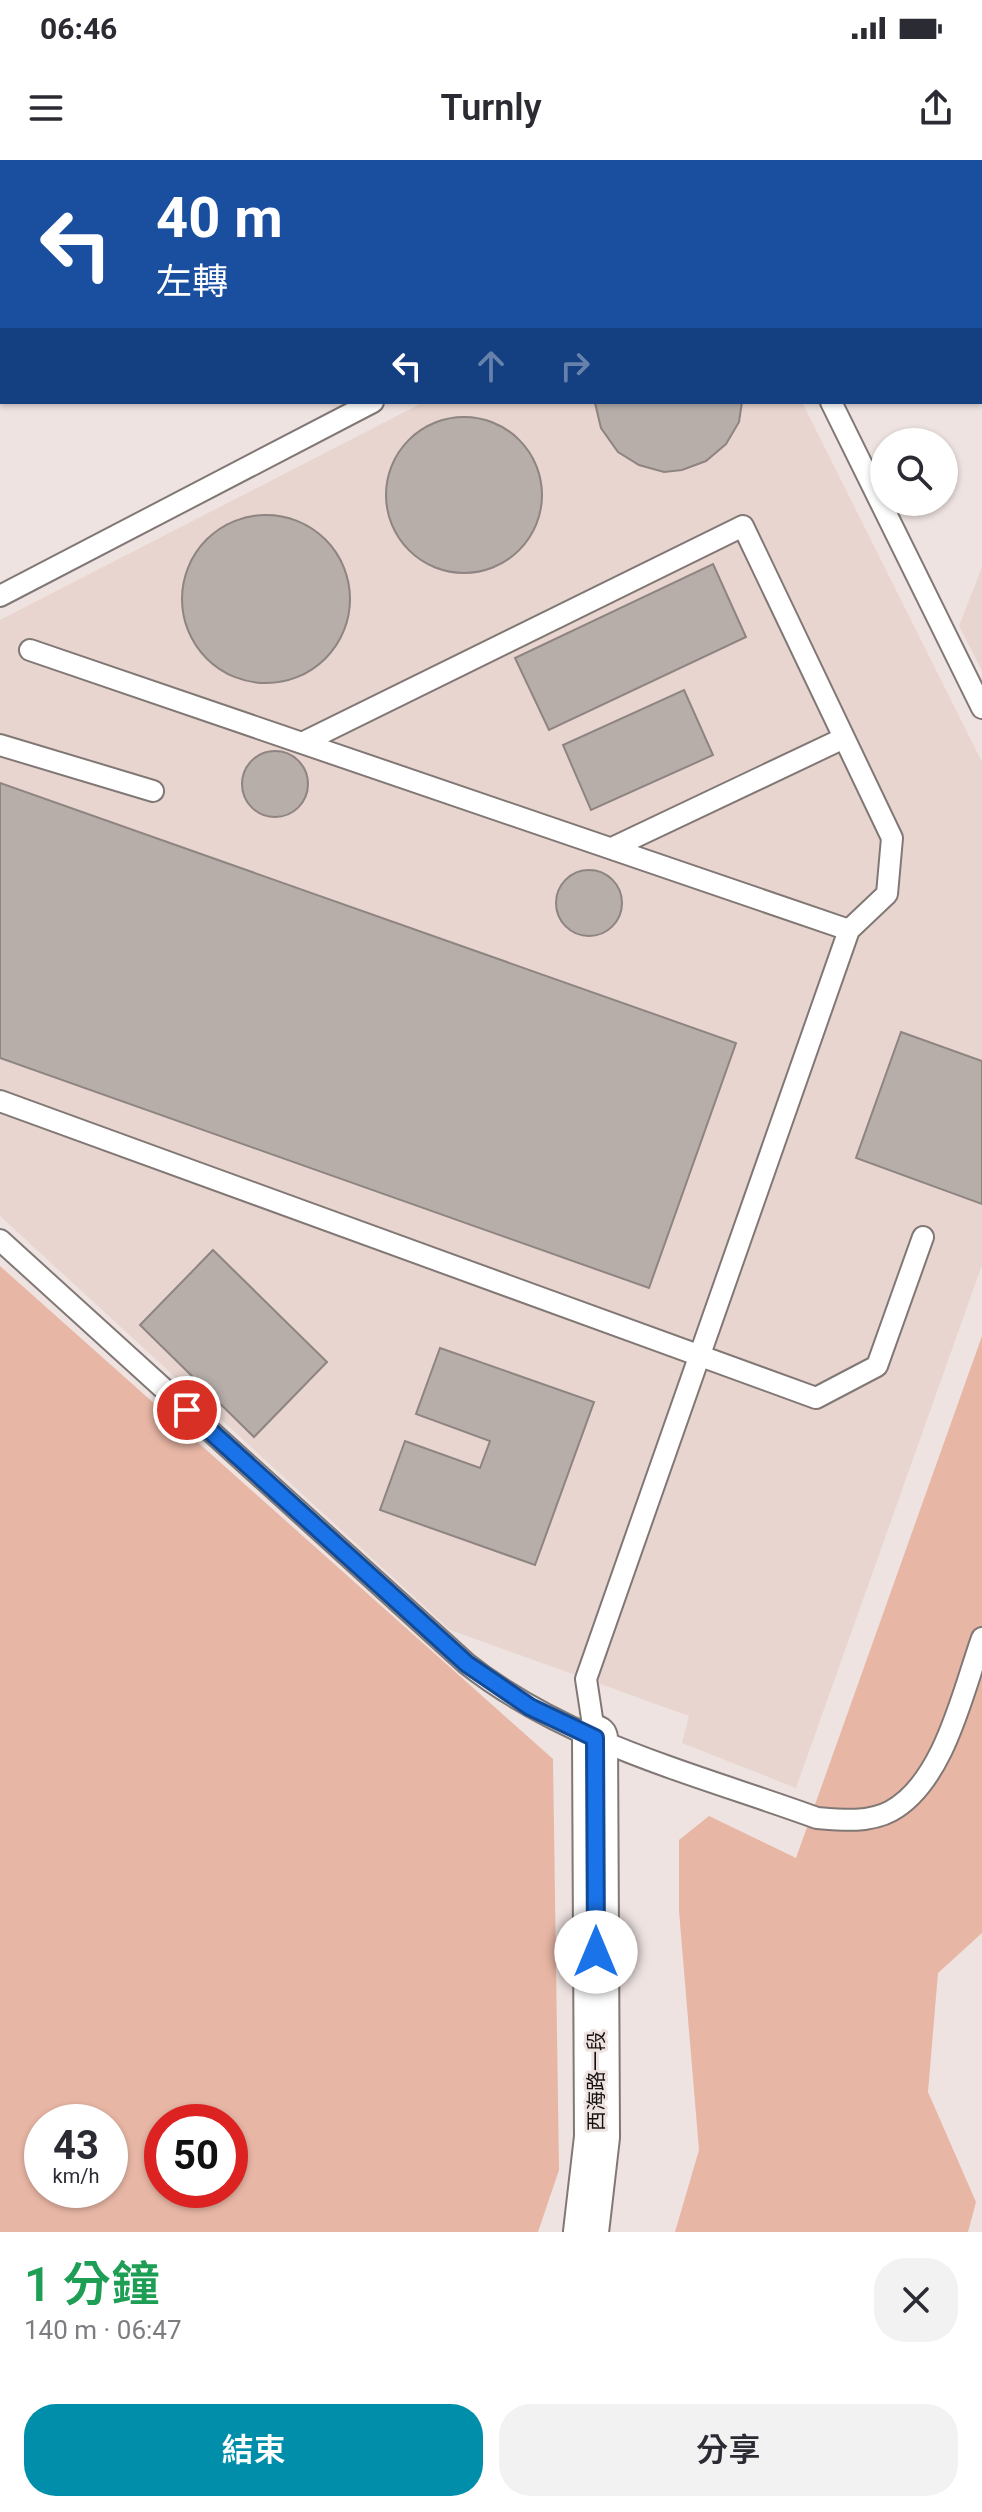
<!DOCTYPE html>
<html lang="zh-TW">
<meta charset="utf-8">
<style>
body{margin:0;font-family:Roboto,"Noto Sans TC",sans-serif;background:#f2f2f3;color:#2b2b33;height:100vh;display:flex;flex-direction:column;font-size:30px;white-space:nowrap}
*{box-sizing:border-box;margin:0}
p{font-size:26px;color:#7c7c81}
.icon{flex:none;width:44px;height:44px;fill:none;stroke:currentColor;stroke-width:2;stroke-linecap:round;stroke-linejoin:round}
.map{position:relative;height:2072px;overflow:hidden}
.sheet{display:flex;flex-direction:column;background:#fff;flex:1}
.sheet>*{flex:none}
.guide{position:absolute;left:0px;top:0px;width:982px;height:244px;box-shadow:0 2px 6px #0004;background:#1a4fa0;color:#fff;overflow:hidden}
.fabs{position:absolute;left:870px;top:268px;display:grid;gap:16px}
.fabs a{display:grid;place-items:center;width:88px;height:88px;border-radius:50%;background:#fff;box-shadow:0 2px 6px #0004;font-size:40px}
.speed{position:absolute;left:24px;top:1944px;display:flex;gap:16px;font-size:40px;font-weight:700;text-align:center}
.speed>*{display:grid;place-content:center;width:104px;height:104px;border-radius:50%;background:#fff;box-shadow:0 2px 6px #0004;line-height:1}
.speed small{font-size:20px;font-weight:400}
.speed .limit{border:12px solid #d22;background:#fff;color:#111}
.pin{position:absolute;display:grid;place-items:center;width:68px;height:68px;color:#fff;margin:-34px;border:4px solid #fff;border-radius:50%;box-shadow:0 2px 8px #0007}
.me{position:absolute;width:88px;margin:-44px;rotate:0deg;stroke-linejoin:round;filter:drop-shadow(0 0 6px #0008)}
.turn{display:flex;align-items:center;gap:28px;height:168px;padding:0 24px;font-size:36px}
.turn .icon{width:104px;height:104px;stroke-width:2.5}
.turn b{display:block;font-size:56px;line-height:68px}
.lanes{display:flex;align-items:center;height:76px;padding:0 24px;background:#0003;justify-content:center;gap:40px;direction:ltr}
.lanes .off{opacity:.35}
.round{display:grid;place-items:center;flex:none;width:84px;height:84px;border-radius:32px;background:#f2f2f3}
.head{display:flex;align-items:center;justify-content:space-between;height:136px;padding:0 24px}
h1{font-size:48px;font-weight:600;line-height:60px;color:#1e9e55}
.primary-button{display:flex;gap:16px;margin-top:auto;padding:16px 24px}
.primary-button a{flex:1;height:92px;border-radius:32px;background:#008eaa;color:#fff;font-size:32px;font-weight:600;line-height:92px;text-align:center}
.primary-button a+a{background:#f2f2f3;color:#2b2b33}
.status{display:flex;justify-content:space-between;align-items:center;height:56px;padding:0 40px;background:#fff;direction:ltr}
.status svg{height:22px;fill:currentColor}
header{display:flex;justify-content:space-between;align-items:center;height:104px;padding:0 24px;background:#fff;font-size:36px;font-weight:600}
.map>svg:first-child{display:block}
</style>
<div class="status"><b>06:46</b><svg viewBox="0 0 49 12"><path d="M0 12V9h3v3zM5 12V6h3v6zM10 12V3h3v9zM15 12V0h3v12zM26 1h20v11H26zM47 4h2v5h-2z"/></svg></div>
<header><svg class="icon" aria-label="menu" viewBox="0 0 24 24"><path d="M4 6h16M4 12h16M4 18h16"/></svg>Turnly<svg class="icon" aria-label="share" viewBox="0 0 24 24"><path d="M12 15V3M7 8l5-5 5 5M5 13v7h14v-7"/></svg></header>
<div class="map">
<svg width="982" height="2072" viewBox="0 0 982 2072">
<rect width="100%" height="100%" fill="#eee3e0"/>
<path fill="#e8d5cf" d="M424,242H802L982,602V1105L796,1628L682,1583L689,1556L450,1470L0,1056V460Z
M982,407V511L959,466Z"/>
<path fill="#e8b6a5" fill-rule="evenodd" d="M0,1106L553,1599L559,2010L538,2072H0ZM42,1962H110V2030H42ZM162,1962H230V2030H162Z
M982,1176V1773L938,1813L928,1932L976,2042L968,2072H675L699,1990L679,1751V1680L709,1656L796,1698Z"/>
<path fill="#b7aeaa" stroke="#8e8481" stroke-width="2" d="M622,0H719L621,2Z
M793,0H888L792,2Z
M742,242L739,262L726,284L706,301L682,310L664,312L639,305L618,292L601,268L595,243Z
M386 335a78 78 0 1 1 156 0a78 78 0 1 1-156 0Z
M182 439a84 84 0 1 1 168 0a84 84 0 1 1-168 0Z
M713,404L746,477L549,570L515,498Z
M684,530L713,595L591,650L563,585Z
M242 624a33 33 0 1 1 66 0a33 33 0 1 1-66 0Z
M0,623L736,883L649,1128L0,898Z
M556 743a33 33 0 1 1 66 0a33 33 0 1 1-66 0Z
M901,872L982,901V1044L856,998Z
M213,1090L327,1202L254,1277L140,1165Z
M440,1188L594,1242L535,1405L380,1350L405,1281L480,1308L490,1281L416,1254Z"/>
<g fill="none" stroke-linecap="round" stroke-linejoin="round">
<defs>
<path id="lane" d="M980,219H982
M831,242L982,548
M0,436L373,242
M30,490L849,770L586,1519L595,1578
M302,583L743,366L892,678L887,734L849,770
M0,585L153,631
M612,688L844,578
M0,941L816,1238L877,1206L923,1077
M0,1080L467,1504C567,1583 699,1615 817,1658C841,1660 869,1663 891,1651C944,1622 963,1531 982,1478"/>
<path id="secondary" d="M586,2072L597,1977L595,1578"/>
</defs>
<use href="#lane" stroke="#817875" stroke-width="24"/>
<use href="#secondary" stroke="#817875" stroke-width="48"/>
<use href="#lane" stroke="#fff" stroke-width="20"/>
<use href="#secondary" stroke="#fff" stroke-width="44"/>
</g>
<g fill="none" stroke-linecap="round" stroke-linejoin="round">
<defs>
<path id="route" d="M187,1250L467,1504L530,1547L595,1578L596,1792"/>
</defs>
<use href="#route" stroke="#114b97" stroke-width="20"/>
<use href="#route" stroke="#1a73e8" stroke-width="14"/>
</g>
<g text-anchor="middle" stroke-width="6" stroke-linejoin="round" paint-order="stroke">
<g font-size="20" fill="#151110" stroke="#eee3e0">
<text transform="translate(596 1921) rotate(-90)" y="7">西海路一段</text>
</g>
</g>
</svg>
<div class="fabs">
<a><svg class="icon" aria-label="search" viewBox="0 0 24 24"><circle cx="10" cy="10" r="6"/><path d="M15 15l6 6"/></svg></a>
</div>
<div class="speed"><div>43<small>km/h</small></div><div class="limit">50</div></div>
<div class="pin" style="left:187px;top:1250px;background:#d93025"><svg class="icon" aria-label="arrive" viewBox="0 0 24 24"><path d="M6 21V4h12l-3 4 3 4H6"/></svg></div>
<svg class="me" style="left:596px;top:1792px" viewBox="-20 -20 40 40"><circle r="19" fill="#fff"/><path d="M0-13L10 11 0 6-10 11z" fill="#1a73e8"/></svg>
<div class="guide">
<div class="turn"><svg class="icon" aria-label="left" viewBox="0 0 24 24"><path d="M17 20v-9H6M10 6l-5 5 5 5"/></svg><div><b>40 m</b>左轉</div></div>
<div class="lanes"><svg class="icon" aria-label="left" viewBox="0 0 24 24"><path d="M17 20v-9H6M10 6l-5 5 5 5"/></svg><svg class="icon off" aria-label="ahead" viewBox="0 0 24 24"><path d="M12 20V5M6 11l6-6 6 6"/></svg><svg class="icon off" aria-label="right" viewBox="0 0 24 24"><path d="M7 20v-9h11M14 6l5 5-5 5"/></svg></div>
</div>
</div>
<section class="sheet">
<div class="head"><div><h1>1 分鐘</h1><p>140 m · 06:47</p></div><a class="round"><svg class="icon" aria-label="close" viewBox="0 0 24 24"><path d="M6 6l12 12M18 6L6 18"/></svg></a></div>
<div class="primary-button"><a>結束</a><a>分享</a></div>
</section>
